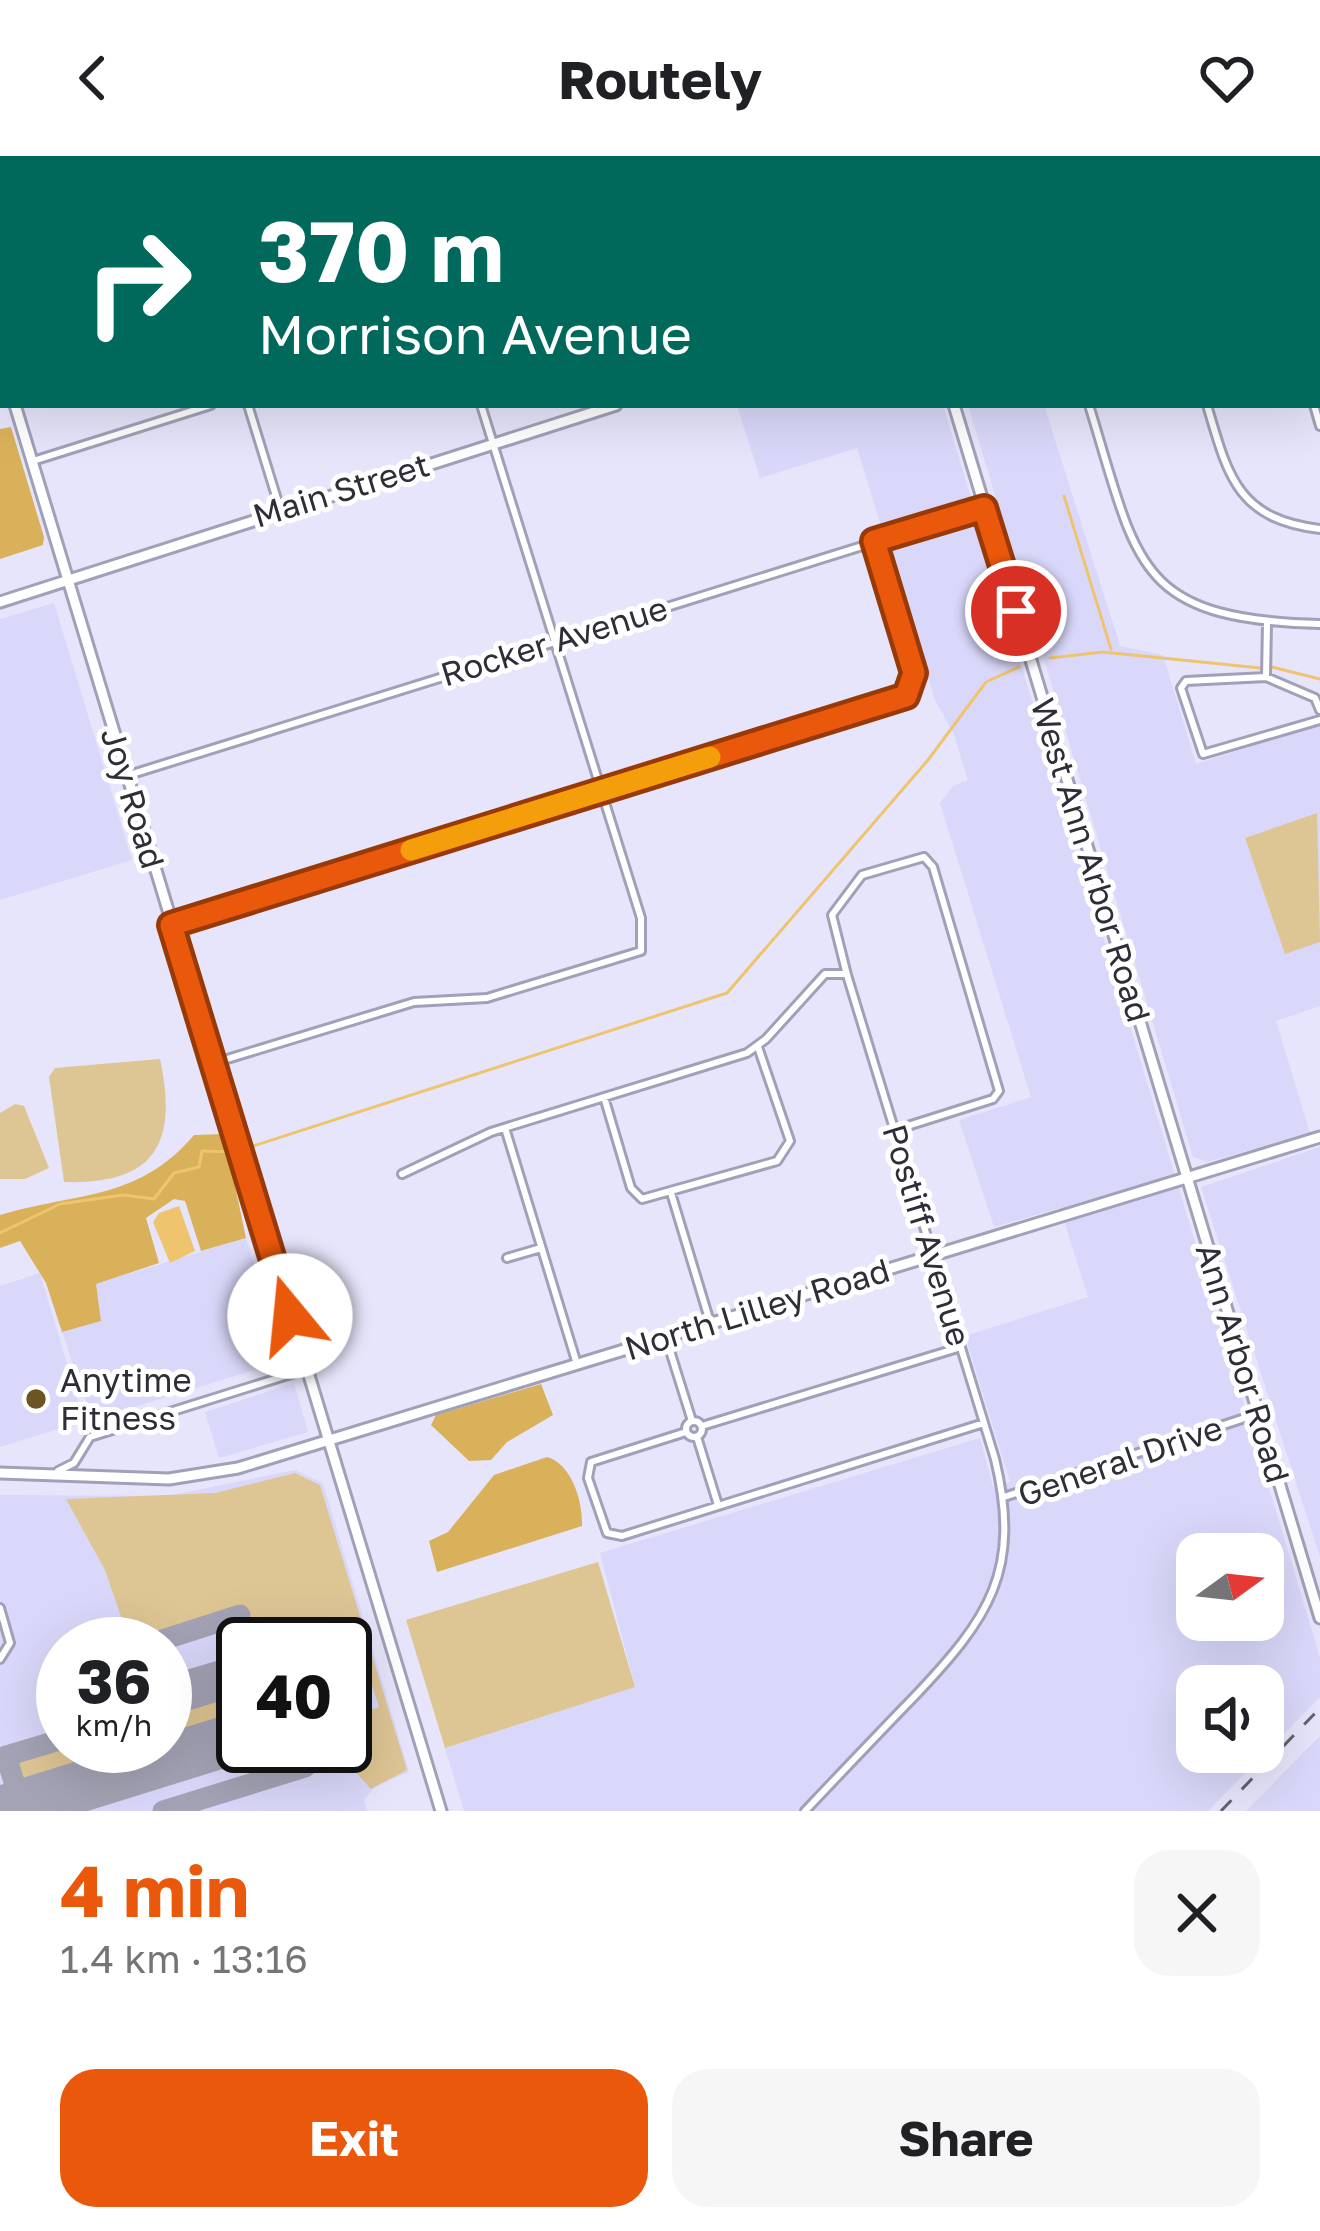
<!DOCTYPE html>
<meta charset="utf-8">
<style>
body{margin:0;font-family:"Golos Text",sans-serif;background:#f6f6f6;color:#202124;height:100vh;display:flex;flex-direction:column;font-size:45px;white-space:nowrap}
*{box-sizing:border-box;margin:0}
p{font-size:39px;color:#757577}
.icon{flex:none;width:66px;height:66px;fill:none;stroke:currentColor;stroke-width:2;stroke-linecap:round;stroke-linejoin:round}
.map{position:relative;height:1655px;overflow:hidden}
.sheet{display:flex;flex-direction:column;background:#fff;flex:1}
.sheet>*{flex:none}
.top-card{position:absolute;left:0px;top:0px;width:1320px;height:252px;box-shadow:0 12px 48px #0002;background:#00695c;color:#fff;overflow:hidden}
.needle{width:78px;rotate:75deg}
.controls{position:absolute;left:1176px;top:1377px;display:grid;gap:24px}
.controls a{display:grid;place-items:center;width:108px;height:108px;border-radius:24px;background:#fff;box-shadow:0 12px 48px #0002;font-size:60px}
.speed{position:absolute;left:36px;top:1461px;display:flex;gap:24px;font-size:60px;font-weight:700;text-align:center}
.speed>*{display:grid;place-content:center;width:156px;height:156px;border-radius:50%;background:#fff;box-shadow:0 12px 48px #0002;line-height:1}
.speed small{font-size:30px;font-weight:400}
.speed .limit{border:6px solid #111;border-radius:18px;background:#fff;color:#111}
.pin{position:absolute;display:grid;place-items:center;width:102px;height:102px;color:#fff;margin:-51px;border:6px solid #fff;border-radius:50%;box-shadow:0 3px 12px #0007}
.me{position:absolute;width:132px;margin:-66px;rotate:343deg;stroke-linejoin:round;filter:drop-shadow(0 0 9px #0008)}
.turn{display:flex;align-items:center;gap:42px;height:252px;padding:0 60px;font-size:54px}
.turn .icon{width:156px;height:156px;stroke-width:2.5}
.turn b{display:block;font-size:84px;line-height:102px}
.round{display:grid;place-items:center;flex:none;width:126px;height:126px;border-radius:36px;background:#f6f6f6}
.summary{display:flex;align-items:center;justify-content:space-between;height:204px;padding:0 60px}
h1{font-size:72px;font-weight:700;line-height:90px;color:#ea580c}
.cta{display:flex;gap:24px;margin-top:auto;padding:24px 60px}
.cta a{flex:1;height:138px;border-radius:36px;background:#ea580c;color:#fff;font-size:48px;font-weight:700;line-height:138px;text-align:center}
.cta a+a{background:#f6f6f6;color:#202124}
header{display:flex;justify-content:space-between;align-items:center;height:156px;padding:0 60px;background:#fff;font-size:54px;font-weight:700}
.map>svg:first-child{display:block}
</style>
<header><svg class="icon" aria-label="back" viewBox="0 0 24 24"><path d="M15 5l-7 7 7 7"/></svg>Routely<svg class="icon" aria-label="heart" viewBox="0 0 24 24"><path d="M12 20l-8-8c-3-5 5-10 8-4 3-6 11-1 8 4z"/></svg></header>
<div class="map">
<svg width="1320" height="1655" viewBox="0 0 1320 1655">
<rect width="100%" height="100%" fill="#e6e5fb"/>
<path fill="#d9d8fa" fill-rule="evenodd" d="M737,249H943L1320,1501V1541L1208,1655H464L445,1592L635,1531L600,1397L980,1282L993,1331L1010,1326L965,1180L1088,1141L1060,1052L994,1071L959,964L1031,941L940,647L953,630L968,624L953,576L935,544L857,292L760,322ZM1197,1398H1263V1464H1197ZM1197,1530H1263V1596H1197Z
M968,249H1044L1120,490L1163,499L1196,608L1320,569V850L1276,865L1310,977L1207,1006L1193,1001Z
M54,447L132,704L0,744V463Z
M1320,991V1401L1201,1031Z
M246,1082L284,1205L92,1264L62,1176L101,1165L95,1128Z
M40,1117L84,1265L0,1291V1130Z
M294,1227L308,1276L219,1302L205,1256Z
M295,1314L323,1327L409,1616L375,1630L364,1644L367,1655H0V1339L167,1340ZM63,1488H165V1590H63ZM243,1488H345V1590H243Z
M1320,1580V1655H1246Z"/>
<path fill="#dec594" d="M1317,657L1320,786L1285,798L1245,682Z
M160,903C178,987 156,1029 64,1026L49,921L55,912Z
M15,948L24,950L49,1012L25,1023H0V957Z
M295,1317L320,1329L407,1614L371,1633L346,1605L317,1602L314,1590H345V1563L379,1551L371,1526L345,1533V1488H265L257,1464L246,1467L241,1454L138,1485L127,1478L105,1414L66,1343L215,1337Z
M598,1406L635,1531L445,1592L406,1464Z
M243,1532V1564L165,1589V1556Z
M63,1588V1590H161L25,1631L17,1605Z"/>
<path fill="#dab15b" d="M11,271L44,381L43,389L0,403V273Z
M224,978L246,1082L201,1095L185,1045L174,1043L146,1062L159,1107L96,1128L101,1165L62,1176L46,1127L20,1085L0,1092V1059C77,1036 138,1045 194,979Z
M541,1228L553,1259L507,1286L491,1304L469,1305L431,1269L436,1259Z
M547,1301C572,1308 583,1346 582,1370L437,1416L429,1385L448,1376L494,1319Z"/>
<path fill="#eec46e" d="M179,1050L195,1095L170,1107L153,1066L159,1057Z"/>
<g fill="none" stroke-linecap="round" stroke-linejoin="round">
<path stroke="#eec46e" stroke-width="3" d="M1007,0V3
M1064,340L1111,493
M1050,502L1103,496L1260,512
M1272,511L1320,523
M244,993L727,837L928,604L986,526L1019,511
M0,1077L60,1048L123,1039L154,1043L174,1017L199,1011L202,995L235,996"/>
<path stroke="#a4a3b5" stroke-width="21" d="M150,1488L240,1459
M165,1531L243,1508
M165,1551L243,1527
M23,1655L6,1600L63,1583
M163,1655L305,1611L311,1605L308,1590"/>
<path stroke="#a4a3b5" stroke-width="51" d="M2,1655L243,1580"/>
<defs>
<path id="street" d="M173,0V3
M406,0L407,3
M639,0L640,3
M1024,0L1025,3
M1139,0L1140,3
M1265,0L1266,3
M234,3L244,0
M595,3L605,0
M0,74L3,73
M1317,139L1320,138
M0,192L3,191
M1317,244L1320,243
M248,249L280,353
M1089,249C1138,408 1134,463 1320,468
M1207,249C1228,320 1237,363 1320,373
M1314,249L1320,270
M33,305L211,249
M1266,521L1267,467
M1320,554L1315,542L1266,521L1186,525L1181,532L1203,598L1320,564
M129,619L984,352
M171,769L902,541L912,533L914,517L874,385
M214,907L414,846L487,842L641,795V762L481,249
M604,941L631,1032L642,1043L777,1005L790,985L758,891
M505,972L577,1208
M402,1018L491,976L747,897L766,883L825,818H845
M671,1037L710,1166
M507,1102L541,1092
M666,1182L692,1265
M686 1273a8 8 0 1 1 16 0a8 8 0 1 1-16 0Z
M702,1270L961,1191
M686,1276L591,1306L588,1322L607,1377L622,1380L984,1267
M697,1281L718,1349
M58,1315L74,1307L90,1281L307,1213
M1004,1341L1257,1258
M0,1452L10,1487L0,1503
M805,1655C841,1617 877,1579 914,1541C989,1462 1022,1415 995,1303L847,819L832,759L862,719L924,701L933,711L999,935L993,943L895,974"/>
<path id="secondary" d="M879,0L880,3
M1317,33L1320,32
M0,200L3,210
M15,249L441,1655
M954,249L1320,1462
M0,446L616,249
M0,1317L169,1323L238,1312L1320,981"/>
</defs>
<use href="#street" stroke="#a0a0b8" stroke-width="12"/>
<use href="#secondary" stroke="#a0a0b8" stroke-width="15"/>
<use href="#street" stroke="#fff" stroke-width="6"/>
<use href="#secondary" stroke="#fff" stroke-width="9"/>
<path stroke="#62616f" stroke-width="3" stroke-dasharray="15 15" stroke-linecap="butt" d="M1221,1655L1320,1552"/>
</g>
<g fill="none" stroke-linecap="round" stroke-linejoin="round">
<defs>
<path id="route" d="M290,1160L171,769L906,540L914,517L874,385L984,352L1016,455"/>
</defs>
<use href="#route" stroke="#983908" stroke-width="30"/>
<use href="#route" stroke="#ea580c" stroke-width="21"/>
<path stroke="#f59e0b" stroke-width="21" d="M411,694L710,601"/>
</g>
<circle fill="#6b5524" stroke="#fff" stroke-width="4.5" cx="36" cy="1243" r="12"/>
<g text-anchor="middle" stroke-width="10" stroke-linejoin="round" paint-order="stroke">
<g font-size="33" fill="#2e2e38" stroke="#fff">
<text transform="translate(341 334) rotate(-17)" y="12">Main Street</text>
<text transform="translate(554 485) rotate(-17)" y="12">Rocker Avenue</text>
<text transform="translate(133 642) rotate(73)" y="12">Joy Road</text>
<text transform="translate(1091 704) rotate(73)" y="12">West Ann Arbor Road</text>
<text transform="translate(927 1079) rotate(73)" y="12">Postiff Avenue</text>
<text transform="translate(757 1153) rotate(-17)" y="12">North Lilley Road</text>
<text transform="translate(1243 1207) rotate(73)" y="12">Ann Arbor Road</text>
<text transform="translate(1120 1305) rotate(-19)" y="12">General Drive</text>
</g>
<g font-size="33" fill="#2e2e38" stroke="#fff" text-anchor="start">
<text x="60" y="1236">Anytime<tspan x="60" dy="38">Fitness</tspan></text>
</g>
</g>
</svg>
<div class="controls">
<a><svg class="needle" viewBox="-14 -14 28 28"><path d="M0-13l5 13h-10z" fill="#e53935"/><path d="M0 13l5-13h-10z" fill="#757577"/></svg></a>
<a><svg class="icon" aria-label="sound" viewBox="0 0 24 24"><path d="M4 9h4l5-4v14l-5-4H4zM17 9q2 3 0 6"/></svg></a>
</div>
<div class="speed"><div>36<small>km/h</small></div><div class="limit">40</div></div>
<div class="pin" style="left:1016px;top:455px;background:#d93025"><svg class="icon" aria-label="arrive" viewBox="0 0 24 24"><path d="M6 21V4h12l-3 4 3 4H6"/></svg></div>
<svg class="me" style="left:290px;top:1160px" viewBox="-20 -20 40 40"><circle r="19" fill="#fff"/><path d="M0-13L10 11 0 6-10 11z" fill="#ea580c"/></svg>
<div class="top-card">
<div class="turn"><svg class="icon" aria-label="right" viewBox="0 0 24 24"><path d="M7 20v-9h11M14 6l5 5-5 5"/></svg><div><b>370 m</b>Morrison Avenue</div></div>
</div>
</div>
<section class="sheet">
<div class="summary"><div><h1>4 min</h1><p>1.4 km · 13:16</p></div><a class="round"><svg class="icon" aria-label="close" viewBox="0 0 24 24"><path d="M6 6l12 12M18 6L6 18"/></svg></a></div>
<div class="cta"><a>Exit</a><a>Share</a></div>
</section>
